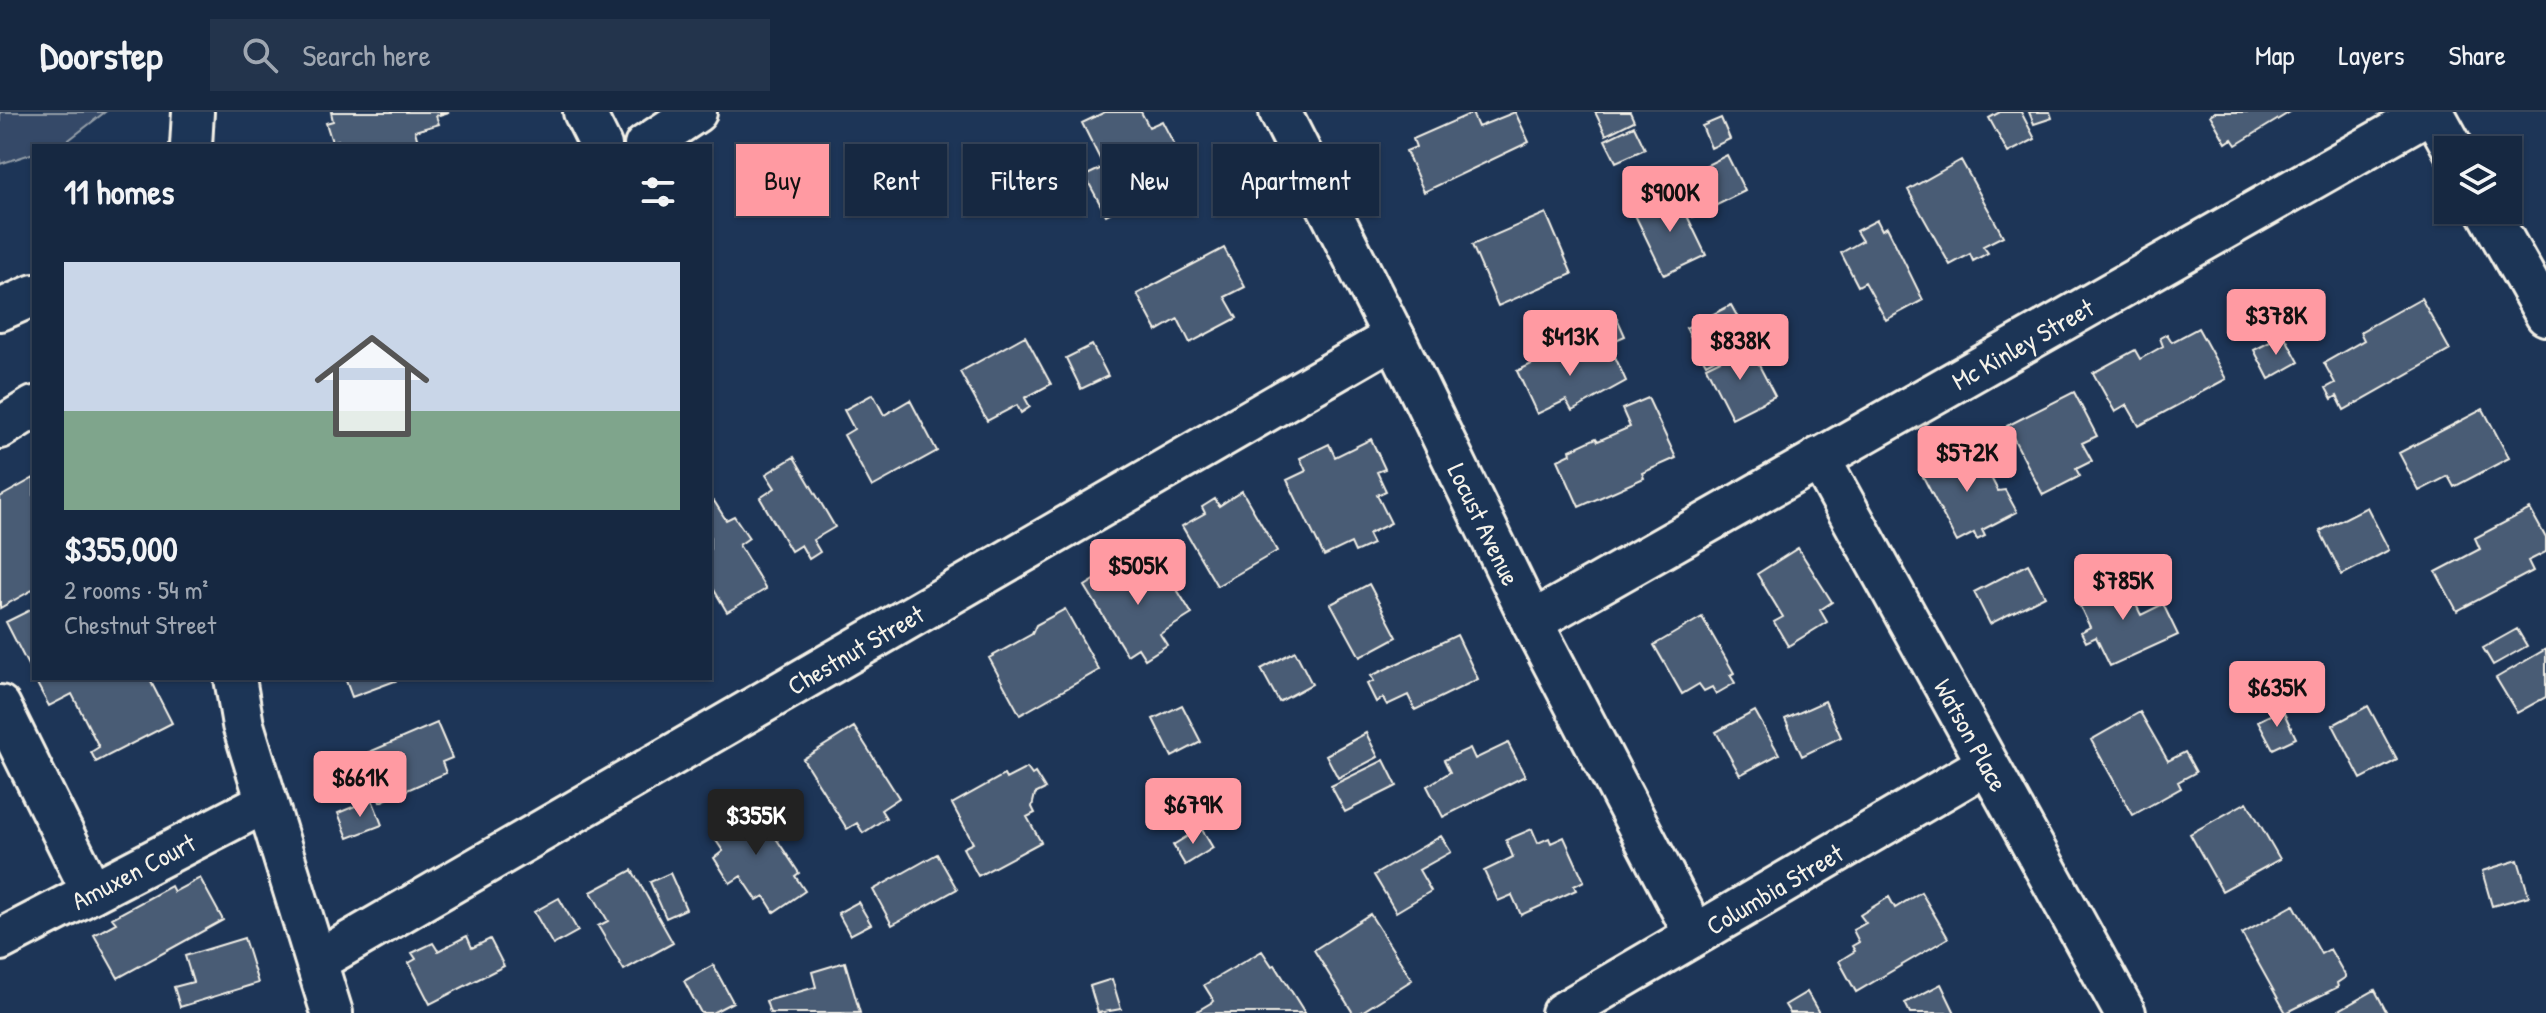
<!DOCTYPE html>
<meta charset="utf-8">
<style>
body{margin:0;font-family:"Patrick Hand",sans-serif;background:#23344c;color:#f1f3f6;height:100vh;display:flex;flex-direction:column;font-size:30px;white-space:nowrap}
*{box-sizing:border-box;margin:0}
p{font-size:26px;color:#9ea6b1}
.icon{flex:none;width:44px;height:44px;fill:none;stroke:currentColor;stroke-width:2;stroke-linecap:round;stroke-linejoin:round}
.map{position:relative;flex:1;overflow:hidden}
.side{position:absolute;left:32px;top:32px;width:680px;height:536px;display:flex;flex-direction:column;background:#162841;border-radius:0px;box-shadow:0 2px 6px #0004,0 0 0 2px #35445a}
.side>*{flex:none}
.guide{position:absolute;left:736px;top:32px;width:760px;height:72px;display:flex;gap:16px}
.fabs{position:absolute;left:2434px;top:24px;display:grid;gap:16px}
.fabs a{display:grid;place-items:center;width:88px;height:88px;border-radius:0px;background:#162841;box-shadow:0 2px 6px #0004,0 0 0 2px #35445a;font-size:40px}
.price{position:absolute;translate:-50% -68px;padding:0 18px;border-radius:8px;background:#ff9aa2;color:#111;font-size:26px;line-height:52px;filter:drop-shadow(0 2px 4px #0008)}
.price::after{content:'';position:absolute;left:50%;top:48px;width:24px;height:18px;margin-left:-12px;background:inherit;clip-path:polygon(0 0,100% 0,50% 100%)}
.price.active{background:#222;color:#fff}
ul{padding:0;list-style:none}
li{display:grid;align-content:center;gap:16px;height:424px;padding:0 32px}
li span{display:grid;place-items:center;height:248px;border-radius:0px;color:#555}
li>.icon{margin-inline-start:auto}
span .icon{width:144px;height:144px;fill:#fffc;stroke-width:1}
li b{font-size:34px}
h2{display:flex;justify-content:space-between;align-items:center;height:96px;padding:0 32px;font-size:34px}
.tag{padding:0 28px;border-radius:0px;background:#162841;box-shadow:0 2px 6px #0004,0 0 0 2px #35445a;font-size:28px;line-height:72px}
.tag.active{background:#ff9aa2;color:#111}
header{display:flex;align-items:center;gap:48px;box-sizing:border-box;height:112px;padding:0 40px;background:#162841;border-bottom:2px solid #35445a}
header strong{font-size:38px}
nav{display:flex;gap:44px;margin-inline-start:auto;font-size:28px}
.search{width:560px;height:72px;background:#23344c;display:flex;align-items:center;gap:20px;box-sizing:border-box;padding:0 28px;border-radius:0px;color:#9ea6b1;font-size:30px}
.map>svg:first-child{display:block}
.green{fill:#354a67;stroke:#949ea8;stroke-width:2}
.building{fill:#485b74;stroke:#f4f1e8;stroke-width:2}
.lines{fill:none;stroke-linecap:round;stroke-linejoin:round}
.minor-casing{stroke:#f4f1e8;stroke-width:46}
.minor{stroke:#1d3557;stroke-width:40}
.labels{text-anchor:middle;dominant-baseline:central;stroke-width:6;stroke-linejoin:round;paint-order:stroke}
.street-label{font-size:26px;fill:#f4f1e8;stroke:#1d3557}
</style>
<header>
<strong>Doorstep</strong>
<div class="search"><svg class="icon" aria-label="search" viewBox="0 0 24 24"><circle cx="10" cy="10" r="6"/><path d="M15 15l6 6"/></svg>Search here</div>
<nav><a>Map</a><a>Layers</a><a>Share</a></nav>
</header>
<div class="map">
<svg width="2546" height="901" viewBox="0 0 2546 901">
<rect width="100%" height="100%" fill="#1d3557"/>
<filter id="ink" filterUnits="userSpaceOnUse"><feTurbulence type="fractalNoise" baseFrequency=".0125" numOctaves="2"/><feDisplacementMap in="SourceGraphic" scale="16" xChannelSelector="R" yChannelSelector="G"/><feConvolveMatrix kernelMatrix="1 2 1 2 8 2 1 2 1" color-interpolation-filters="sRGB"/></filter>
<g filter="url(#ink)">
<!-- green -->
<path class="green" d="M0 0H105L66 30 34 34V41L0 52Z"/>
<!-- building -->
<path class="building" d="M331 0H449L436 4 439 12 415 19 418 30 405 34H340L338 28 332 30 326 11 333 9Z
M1105 0H1141L1149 15 1162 9 1189 61 1106 103 1085 64 1104 55 1082 11Z
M1515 0 1529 30 1424 80 1406 39 1416 35 1413 27 1472 1 1478 15Z
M1595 0H1630L1634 9 1606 23Z
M2000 0H2021L2035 27 2008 41 1989 6Z
M2029 0H2050L2052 6 2034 12Z
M2215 0H2290L2236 33 2232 27 2226 31 2210 3Z
M1721 6 1730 27 1711 36 1702 14Z
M1634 14 1645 37 1616 50 1605 28Z
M1727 43 1745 79 1693 105 1675 69Z
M1961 48 2003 124 1983 134 1988 141 1973 149 1970 142 1950 153 1908 78Z
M1676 81 1706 143 1664 163 1634 101Z
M1546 101 1572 162 1498 194 1472 133Z
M1877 108 1882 118 1887 115 1923 188 1886 208 1865 170 1858 174 1841 141 1862 129 1856 119Z
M1224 136 1245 175 1225 185 1237 206 1190 231 1178 207 1157 219 1137 182Z
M2421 186 2450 238 2344 298 2337 284 2332 287 2326 276 2335 271 2324 251 2364 228 2360 220Z
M1731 193 1750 228 1706 252 1686 216Z
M1616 204 1625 224 1602 234 1593 215Z
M2198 216 2226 267 2139 314 2127 293 2115 300 2093 261 2135 238 2140 247 2163 234 2160 226 2167 222 2172 230Z
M2284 223 2299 250 2269 267 2254 238Z
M1025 224 1051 272 1025 286 1030 295 1021 301 1017 293 987 309 960 260Z
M1577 230 1587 250 1612 238 1626 269 1572 299 1566 288 1537 302 1517 259Z
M1092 233 1108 264 1081 277 1066 246Z
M1749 234 1775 284 1732 306 1706 255Z
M2074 280 2097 324 2082 331 2092 349 2076 357 2080 364 2043 383 2007 314Z
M873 282 884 303 910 288 937 339 872 375 844 323 854 317 844 298Z
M1648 286 1676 346 1642 361 1644 366 1579 395 1558 348 1571 342 1570 338 1596 326 1598 329 1630 315 1622 297Z
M2483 297 2509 346 2454 375 2448 364 2419 379 2399 341Z
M1371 327 1385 357 1377 360 1386 379 1377 383 1391 411 1368 422 1373 432 1355 440 1351 431 1324 444 1287 368 1306 359 1300 346 1329 332 1335 345Z
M1973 331 1998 379 2005 378 2017 400 1982 418 1985 424 1977 428 1974 421 1957 430 1920 359Z
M794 345 835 415 813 428 820 440 809 447 801 433 791 439 760 386 775 376 766 362Z
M34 366V477L0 496V385Z
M1242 379 1277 439 1217 474 1182 414 1205 401 1202 395 1215 387 1219 394Z
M714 389 726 408 734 404 749 426 739 433 766 477 727 500 710 471V392Z
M2367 395 2389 438 2342 463 2320 419Z
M2530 397 2546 426V440L2528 449 2533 459 2457 499 2436 460 2480 437 2475 426Z
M1798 436 1832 490 1820 498 1827 510 1788 534 1774 510 1783 505 1757 462Z
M1130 446 1145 471 1165 458 1192 502 1160 522 1167 533 1145 547 1138 536 1127 543 1085 474Z
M2028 452 2045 484 1990 512 1974 480Z
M2122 464 2141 503 2163 492 2178 523 2110 554 2096 525 2086 530 2081 520 2090 515 2076 486Z
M1369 472 1397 525 1360 545 1331 492Z
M34 496V565L6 510Z
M1065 497 1099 558 1020 603 989 546 1032 522 1036 513Z
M1702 505 1734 561 1730 563 1735 571 1716 582 1712 575 1704 579 1699 572 1682 582 1654 533Z
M2517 517 2527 534 2493 553 2483 536Z
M1457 523 1478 567 1415 598 1408 583 1387 593 1383 586 1376 590 1367 572 1374 569 1371 564Z
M2546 537V585L2517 601 2496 566Z
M1295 539 1312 572 1279 590 1261 557Z
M34 566H149L172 611 96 650 91 640 99 635 72 582 49 594Z
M345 566H403L352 585Z
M1825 589 1841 625 1802 644 1785 607Z
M1182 593 1201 630 1172 645 1153 607Z
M2368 594 2397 648 2361 667 2333 613Z
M2282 597 2296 626 2273 637 2258 609Z
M1755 599 1779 642 1740 663 1716 620Z
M2140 600 2168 649 2185 640 2196 660 2178 670 2181 676 2133 703 2091 628Z
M437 611 452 646 442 650 446 661 380 690 360 644Z
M854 615 899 686 881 698 886 706 863 721 857 711 847 717 803 647Z
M1366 621 1378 645 1338 666 1326 643Z
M1508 631 1525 664 1443 705 1427 674 1450 660 1444 648 1470 636 1475 647Z
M1384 648 1397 674 1345 700 1331 674Z
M1027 656 1032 663 1035 661 1045 677 1035 682 1032 695 1035 701 1027 705 1041 730 978 764 963 736 973 731 952 692 1004 663 1006 667Z
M372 687 382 713 348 726 338 701Z
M752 690 799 761 795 764 805 779 774 800 764 784 757 788 741 764 730 771 714 746 723 739 709 718 715 714 712 708 725 700 729 705Z
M2247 690 2280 747 2222 779 2190 722Z
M1201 716 1213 736 1185 753 1173 733Z
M1532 717 1538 731 1549 726 1551 731 1564 725 1584 769 1574 774 1576 778 1521 803 1512 783 1498 789 1484 759 1513 745 1506 728Z
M1441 724 1451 740 1419 758 1431 779 1396 800 1374 763Z
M937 742 957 777 892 813 873 778Z
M2518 748 2529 784 2492 794 2482 759Z
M632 758 673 831 624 858 598 814 608 809 591 780Z
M670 761 686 797 666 806 650 770Z
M200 766 223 808 118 866 94 823 116 811 112 806 171 774 174 780Z
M1921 780 1948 826 1856 880 1839 849 1855 839 1852 834 1859 830 1853 818 1866 811 1860 803 1889 785 1895 796Z
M559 786 578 819 553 833 534 800Z
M858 790 871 812 850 823 838 801Z
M2294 793 2321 842 2330 837 2346 865 2337 871 2338 875 2286 901 2242 822Z
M1370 802 1412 868 1360 901H1353L1314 838Z
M467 824 472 836 490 827 504 854 430 892 409 851 416 847 412 841 433 831 438 839Z
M244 826 258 871 180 895 174 875 193 870 185 844Z
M1262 839 1272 854 1275 853 1305 901H1194L1214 889 1204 873Z
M845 850 860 901H770L766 889 816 875 812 860Z
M713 853 733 890 712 901H701L684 869Z
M1112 867 1121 897 1098 901 1090 874Z
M1941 872 1955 901H1910L1905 891Z
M2375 878 2387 901H2334Z
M1807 880 1819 901H1790L1785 893Z"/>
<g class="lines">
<defs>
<g id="minor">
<path d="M584 0 601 34"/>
<path id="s1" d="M1280 0 1394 225 1532 510 1694 821"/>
<path d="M2433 0 2454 38"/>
<path d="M191 34 193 0"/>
<path d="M645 34 696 0"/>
<path d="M2487 98 2546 203"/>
<path d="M0 198 34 183"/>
<path d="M0 316 34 295"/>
<path id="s2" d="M1819 346 2125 901"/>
<path id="s3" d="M1532 510 2430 0"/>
<path d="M235 566 243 613 332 901"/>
<path d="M0 594 92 780"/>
<path id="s4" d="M0 828 266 690"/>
<path id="s5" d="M317 849 1394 225"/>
<path id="s6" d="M1562 901 1987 652"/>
</g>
</defs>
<!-- minor casing -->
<use href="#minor" class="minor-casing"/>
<!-- minor -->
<use href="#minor" class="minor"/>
</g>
</g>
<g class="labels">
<!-- street labels -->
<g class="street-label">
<text stroke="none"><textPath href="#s3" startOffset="564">Mc Kinley Street</textPath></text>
<text stroke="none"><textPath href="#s1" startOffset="460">Locust Avenue</textPath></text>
<text stroke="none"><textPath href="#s5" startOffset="622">Chestnut Street</textPath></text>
<text stroke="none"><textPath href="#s2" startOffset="316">Watson Place</textPath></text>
<text stroke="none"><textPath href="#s4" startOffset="150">Amuxen Court</textPath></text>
<text stroke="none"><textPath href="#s6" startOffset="246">Columbia Street</textPath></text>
</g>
</g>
</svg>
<div class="fabs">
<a><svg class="icon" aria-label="layers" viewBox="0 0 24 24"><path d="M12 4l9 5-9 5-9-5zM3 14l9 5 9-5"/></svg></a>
</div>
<b class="price" style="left:1670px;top:122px">$900K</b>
<b class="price" style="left:2276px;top:245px">$378K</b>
<b class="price" style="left:1570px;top:266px">$413K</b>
<b class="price" style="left:1740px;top:270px">$838K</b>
<b class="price" style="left:1967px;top:382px">$572K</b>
<b class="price" style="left:1138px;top:495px">$505K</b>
<b class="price" style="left:2123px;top:510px">$785K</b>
<b class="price" style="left:2277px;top:617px">$635K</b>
<b class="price" style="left:360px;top:707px">$661K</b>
<b class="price" style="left:1193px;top:734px">$679K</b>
<b class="price active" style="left:756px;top:745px">$355K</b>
<div class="guide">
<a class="tag active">Buy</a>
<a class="tag">Rent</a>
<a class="tag">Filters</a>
<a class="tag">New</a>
<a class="tag">Apartment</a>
</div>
<section class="side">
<h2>11 homes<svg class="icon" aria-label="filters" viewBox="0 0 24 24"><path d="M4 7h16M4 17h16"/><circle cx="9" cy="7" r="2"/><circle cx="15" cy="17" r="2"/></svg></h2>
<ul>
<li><span style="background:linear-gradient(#c9d6e8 60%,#7fa58c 0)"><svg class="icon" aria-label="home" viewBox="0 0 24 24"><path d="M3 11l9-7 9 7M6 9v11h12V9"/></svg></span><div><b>$355,000</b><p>2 rooms · 54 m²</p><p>Chestnut Street</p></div></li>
</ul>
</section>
</div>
